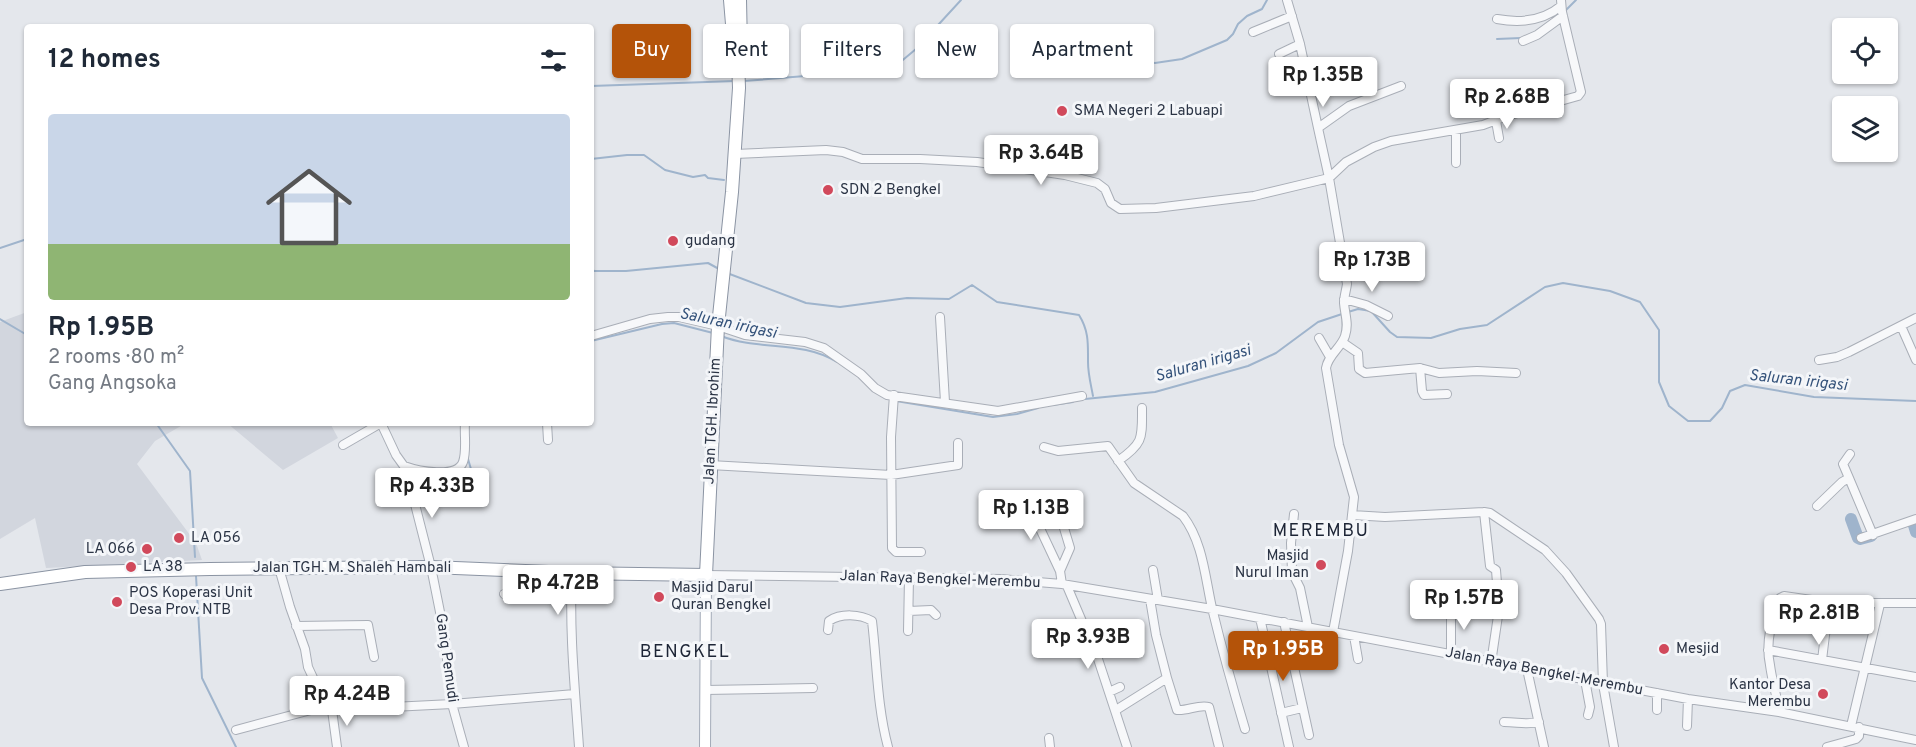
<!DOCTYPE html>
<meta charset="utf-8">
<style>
body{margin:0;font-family:Overpass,sans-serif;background:#f6f6f7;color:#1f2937;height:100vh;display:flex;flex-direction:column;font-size:22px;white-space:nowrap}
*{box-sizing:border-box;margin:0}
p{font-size:20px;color:#747a83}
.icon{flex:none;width:33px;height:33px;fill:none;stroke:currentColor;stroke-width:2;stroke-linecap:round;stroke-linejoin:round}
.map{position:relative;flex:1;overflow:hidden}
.panel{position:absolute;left:24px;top:24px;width:570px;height:402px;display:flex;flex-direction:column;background:#fff;border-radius:6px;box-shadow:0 2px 4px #0004}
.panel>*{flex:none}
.guide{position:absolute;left:612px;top:24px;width:570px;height:54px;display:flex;gap:12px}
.controls{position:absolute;left:1832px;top:18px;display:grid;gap:12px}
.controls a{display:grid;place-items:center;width:66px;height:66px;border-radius:6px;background:#fff;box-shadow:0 2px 4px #0004;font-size:30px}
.price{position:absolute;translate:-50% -51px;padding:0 14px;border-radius:6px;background:#fff;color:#222;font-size:20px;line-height:39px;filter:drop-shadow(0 2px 3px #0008)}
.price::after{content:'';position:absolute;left:50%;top:36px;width:18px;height:14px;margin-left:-9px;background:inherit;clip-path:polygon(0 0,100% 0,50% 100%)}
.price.current{background:#b45309;color:#fff}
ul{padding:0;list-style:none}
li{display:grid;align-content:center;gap:12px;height:318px;padding:0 24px}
li span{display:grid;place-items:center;height:186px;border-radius:6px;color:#555}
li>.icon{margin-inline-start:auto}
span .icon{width:108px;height:108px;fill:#fffc;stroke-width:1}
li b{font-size:26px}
h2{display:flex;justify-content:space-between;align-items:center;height:72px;padding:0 24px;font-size:26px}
.tag{padding:0 21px;border-radius:6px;background:#fff;box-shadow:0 2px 4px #0004;font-size:21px;line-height:54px}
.tag.current{background:#b45309;color:#fff}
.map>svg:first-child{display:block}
.built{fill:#d2d6de}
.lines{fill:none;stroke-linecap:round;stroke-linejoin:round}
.stream{stroke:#9fb4cc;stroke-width:2}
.river{stroke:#9fb4cc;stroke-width:12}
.minor-casing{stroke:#a9aeb7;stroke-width:10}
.major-casing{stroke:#a3abb8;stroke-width:12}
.highway-casing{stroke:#8b94a3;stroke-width:14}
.minor{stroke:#f7f8fa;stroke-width:8}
.major{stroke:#fff;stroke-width:10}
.highway{stroke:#fff;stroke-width:12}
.poi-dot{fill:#d1495b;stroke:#f4f6f9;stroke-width:2}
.labels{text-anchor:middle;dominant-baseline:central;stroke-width:6;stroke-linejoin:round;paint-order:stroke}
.poi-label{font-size:15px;fill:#2b3445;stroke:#f4f6f9;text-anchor:start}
.street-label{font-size:15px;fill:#2b3445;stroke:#f4f6f9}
.water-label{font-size:16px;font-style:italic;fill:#34527a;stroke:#f4f6f9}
.quarter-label{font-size:18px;letter-spacing:1.5px;fill:#1d2536;stroke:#f4f6f9}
</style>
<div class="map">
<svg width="1916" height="747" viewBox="0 0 1916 747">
<rect width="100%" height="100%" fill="#e4e7ec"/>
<!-- built -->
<path class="built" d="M27 312V423H186L155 441 137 464 196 543 202 560 46 568 35 518 0 539V322Z
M227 423H330L338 438 283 470Z"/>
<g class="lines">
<!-- stream -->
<path class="stream" d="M1566 10 1576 0
M1497 39 1521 38
M1093 56 1155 63 1182 59 1227 40 1233 34 1238 24 1247 16 1262 9 1267 0
M744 81 892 69 916 49 961 0
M591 86 736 81
M591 159 627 155H644L665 170 693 177 705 175 708 178 724 180
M0 248 27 239
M591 268 594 271H626L708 263 719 269
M727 273 806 303 840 307 907 298 949 299 972 285 997 302 1079 315C1089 331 1088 344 1088 362 1088 374 1091 385 1093 396
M1348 312 1358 309 1371 311 1390 332 1397 337 1431 338 1460 329 1487 325 1545 287 1563 283 1610 291 1640 302 1659 330V382L1669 406 1688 421H1710L1722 408 1730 391 1745 385 1814 397 1916 401
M0 319 27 335
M721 336C759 351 802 340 837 362
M591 341 662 324 674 323 713 333
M1085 399 1155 392 1248 366 1276 353 1318 322 1342 314
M896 401 993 417 1017 414 1038 408
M1052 405 1073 402
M156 423 190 471 195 557
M468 459 473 476
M196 576 202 678 236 747"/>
<!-- river -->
<path class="river" d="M1851 519 1858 538 1860 539 1871 536
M1913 522 1916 532"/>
<defs>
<path id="minor" d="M1287 0 1300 44 1318 128
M1497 19C1519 23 1543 21 1561 6
M1253 32 1292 16
M1523 41 1537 35 1563 16
M1279 54 1300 44
M1496 121 1499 138
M1456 131V163
M735 154 826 150 843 152 862 159H920L977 162 1065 175 1097 183 1105 189 1111 203 1120 209 1156 208 1254 196 1329 178 1346 162 1374 147 1391 141 1483 125 1507 116 1578 96 1581 92 1562 12 1561 0
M1344 299 1366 305 1388 316
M940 317 945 402
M1901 326 1916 360
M591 336 650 319 668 317H679L718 326 745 335 805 342 824 348 861 374 875 388 887 395 998 411 1082 396
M1319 338 1330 357
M1342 342 1358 353 1359 369 1365 373 1420 368 1439 373 1477 371 1516 373
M1819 360 1837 357 1849 352 1916 318
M1420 368 1422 391 1424 395 1447 394
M894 395 891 437 892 548 896 552H921
M547 423 548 440
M343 445 381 423 396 455 406 469 431 567 444 632 452 704 464 747
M1044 447 1058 451 1108 446 1134 483 1183 516C1203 542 1205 577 1212 608 1222 649 1233 689 1245 729
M1118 461C1144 443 1142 438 1142 408
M710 465 891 475 958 465V443
M404 466C418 471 457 479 463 462 467 451 464 435 465 423
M1849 478 1843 464 1850 454
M1024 506 1028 517 1036 520 1060 571
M1817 506 1842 482 1849 478 1873 535
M1484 512 1490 566 1496 570 1499 609 1491 663
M1294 514 1291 543 1292 572 1300 588 1308 627
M1352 515 1385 517 1484 512 1490 513 1545 550 1566 573 1599 619 1601 624 1603 684 1614 747
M1061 518 1070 548 1060 571 1062 584
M1861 538 1916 519
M279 568 290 607 305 649 308 667 326 706 332 710 452 704 575 694
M1153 570 1158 600
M572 573C569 631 575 689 579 747
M706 575 1001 579 1062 584 1212 609 1688 699 1779 712 1916 740
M1067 586 1098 659 1127 747
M504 594 511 591 512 570
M909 611 931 610 936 615
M1260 618 1289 747
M1284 622 1309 735
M296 626 368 625 374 657
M828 630 829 621C841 613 860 614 872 621 877 663 877 706 888 747
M908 631 909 578
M1333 632 1348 551 1354 497 1339 445 1326 368C1328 355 1341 348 1345 336 1349 324 1345 315 1344 303 1344 297 1346 291 1347 284L1329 178 1318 128 1349 106 1401 86
M1354 636 1358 659
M1768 650 1916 677
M1451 655V608
M1822 660 1825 635 1832 603
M1527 669 1544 747
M1167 678 1177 710C1188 711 1199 704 1209 707L1219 747
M1585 680 1590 707 1588 715
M705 690 813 688
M1109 692 1120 687
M332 710 337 747
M1116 710 1167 678 1156 635 1150 599
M1657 710V693
M1779 712C1777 696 1772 681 1770 665 1765 641 1772 620 1780 598L1784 596 1832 603H1916
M1281 713 1302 708
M1504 722C1518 722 1526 725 1539 722
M1687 726 1688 699
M1851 726 1880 604
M236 730 326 706
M1049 738 1050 747
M1827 747 1856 739 1859 736V727"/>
<path id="major" d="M705 747 706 575"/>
<path id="highway" d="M739 56 741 47 740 0
M0 584 85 572 210 569 431 567 572 573 706 575 718 326 732 192 739 88 738 59 734 48 730 0"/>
</defs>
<!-- minor casing -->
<use href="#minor" class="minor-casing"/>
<!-- major casing -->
<use href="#major" class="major-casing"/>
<!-- highway casing -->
<use href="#highway" class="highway-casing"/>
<!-- minor -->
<use href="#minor" class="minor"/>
<!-- major -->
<use href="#major" class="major"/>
<!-- highway -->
<use href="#highway" class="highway"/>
</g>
<!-- markers -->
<g class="poi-dot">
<circle cx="1062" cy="111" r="6"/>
<circle cx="828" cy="190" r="6"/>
<circle cx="673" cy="241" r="6"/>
<circle cx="179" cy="538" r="6"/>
<circle cx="147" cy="549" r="6"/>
<circle cx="1321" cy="565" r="6"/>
<circle cx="131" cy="567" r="6"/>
<circle cx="659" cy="597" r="6"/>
<circle cx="117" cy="602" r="6"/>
<circle cx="1664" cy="649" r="6"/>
<circle cx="1823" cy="694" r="6"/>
</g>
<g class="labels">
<!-- poi labels -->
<g class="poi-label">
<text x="1074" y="111">SMA Negeri 2 Labuapi</text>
<text x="840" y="190">SDN 2 Bengkel</text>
<text x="685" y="241">gudang</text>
<text x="191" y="538">LA 056</text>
<text x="135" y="549" text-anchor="end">LA 066</text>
<text x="1309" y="556" text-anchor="end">Masjid<tspan x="1309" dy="17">Nurul Iman</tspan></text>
<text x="143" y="567">LA 38</text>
<text x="671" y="588">Masjid Darul<tspan x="671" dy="17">Quran Bengkel</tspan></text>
<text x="129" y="593">POS Koperasi Unit<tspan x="129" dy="17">Desa Prov. NTB</tspan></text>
<text x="1676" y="649">Mesjid</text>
<text x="1811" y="685" text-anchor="end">Kantor Desa<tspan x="1811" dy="17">Merembu</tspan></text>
</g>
<!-- street labels -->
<g class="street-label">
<text transform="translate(713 421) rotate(-87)">Jalan TGH. Ibrohim</text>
<text x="352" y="568">Jalan TGH. M. Shaleh Hambali</text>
<text transform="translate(940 580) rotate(2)">Jalan Raya Bengkel-Merembu</text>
<text transform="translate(446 658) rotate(82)">Gang Pemudi</text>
<text transform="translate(1544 672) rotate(11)">Jalan Raya Bengkel-Merembu</text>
</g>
<!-- water labels -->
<g class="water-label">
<text transform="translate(728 324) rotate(12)">Saluran irigasi</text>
<text transform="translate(1203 364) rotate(-16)">Saluran irigasi</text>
<text transform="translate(1798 381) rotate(6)">Saluran irigasi</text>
</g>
<!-- quarter labels -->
<g class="quarter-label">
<text x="1321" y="531">MEREMBU</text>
<text x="685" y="652">BENGKEL</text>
</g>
</g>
</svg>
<div class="controls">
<a><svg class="icon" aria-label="locate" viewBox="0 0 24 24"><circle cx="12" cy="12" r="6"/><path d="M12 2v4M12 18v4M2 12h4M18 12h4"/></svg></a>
<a><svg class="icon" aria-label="layers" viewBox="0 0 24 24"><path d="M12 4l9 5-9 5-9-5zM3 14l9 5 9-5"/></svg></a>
</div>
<b class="price" style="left:1323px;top:108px">Rp 1.35B</b>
<b class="price" style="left:1507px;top:130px">Rp 2.68B</b>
<b class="price" style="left:1041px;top:186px">Rp 3.64B</b>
<b class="price" style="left:1372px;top:293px">Rp 1.73B</b>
<b class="price" style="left:432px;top:519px">Rp 4.33B</b>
<b class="price" style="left:1031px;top:541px">Rp 1.13B</b>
<b class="price" style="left:558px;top:616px">Rp 4.72B</b>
<b class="price" style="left:1464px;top:631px">Rp 1.57B</b>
<b class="price" style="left:1819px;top:646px">Rp 2.81B</b>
<b class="price" style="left:1088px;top:670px">Rp 3.93B</b>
<b class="price current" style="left:1283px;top:682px">Rp 1.95B</b>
<b class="price" style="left:347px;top:727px">Rp 4.24B</b>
<div class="guide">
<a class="tag current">Buy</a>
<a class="tag">Rent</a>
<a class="tag">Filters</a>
<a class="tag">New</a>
<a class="tag">Apartment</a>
</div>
<section class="panel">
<h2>12 homes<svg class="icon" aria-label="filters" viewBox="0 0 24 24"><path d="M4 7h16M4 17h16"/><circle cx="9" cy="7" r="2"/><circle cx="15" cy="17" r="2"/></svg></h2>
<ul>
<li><span style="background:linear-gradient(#c9d6e8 70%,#8fb573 0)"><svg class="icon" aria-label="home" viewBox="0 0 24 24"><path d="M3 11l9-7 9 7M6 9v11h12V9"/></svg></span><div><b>Rp 1.95B</b><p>2 rooms · 80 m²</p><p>Gang Angsoka</p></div></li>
</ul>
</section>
</div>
